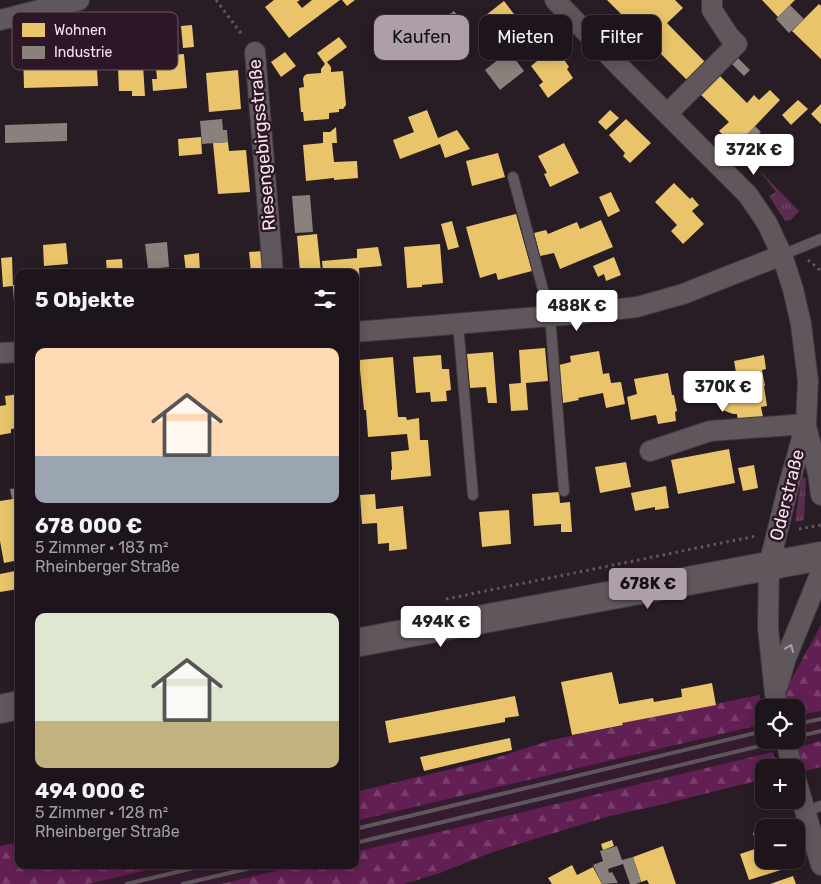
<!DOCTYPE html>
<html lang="de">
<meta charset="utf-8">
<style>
body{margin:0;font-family:Rubik,sans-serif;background:#2b2229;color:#f1f3f6;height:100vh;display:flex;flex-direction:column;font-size:19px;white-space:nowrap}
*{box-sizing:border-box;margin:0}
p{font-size:16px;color:#a19fa3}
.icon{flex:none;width:28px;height:28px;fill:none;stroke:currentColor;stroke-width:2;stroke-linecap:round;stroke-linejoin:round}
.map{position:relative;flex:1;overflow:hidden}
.sheet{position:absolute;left:15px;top:269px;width:344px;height:600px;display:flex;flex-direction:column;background:#1e151c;border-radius:10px;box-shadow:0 2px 12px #0003,0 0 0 1px #3c343b}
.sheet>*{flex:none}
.hud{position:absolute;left:374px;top:15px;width:371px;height:45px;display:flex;gap:10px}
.controls{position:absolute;left:755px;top:699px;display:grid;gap:10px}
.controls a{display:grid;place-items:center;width:50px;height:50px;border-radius:10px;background:#1e151c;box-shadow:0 2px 12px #0003,0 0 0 1px #3c343b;font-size:25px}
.price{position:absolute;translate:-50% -42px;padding:0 11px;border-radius:5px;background:#fff;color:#222;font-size:16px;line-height:32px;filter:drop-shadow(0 1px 2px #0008)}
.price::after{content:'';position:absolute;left:50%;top:30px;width:15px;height:11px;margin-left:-8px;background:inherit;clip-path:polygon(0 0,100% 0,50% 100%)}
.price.current{background:#ad9ea8;color:#111}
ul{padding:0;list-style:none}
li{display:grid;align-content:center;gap:10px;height:265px;padding:0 20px}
li span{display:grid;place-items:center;height:155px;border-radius:10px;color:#555}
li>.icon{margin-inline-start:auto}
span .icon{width:90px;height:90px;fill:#fffc;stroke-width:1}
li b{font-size:21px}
h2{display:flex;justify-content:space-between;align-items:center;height:60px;padding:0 20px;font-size:21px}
.tag{padding:0 18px;border-radius:10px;background:#1e151c;box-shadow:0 2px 12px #0003,0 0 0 1px #3c343b;font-size:18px;line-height:45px}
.tag.current{background:#ad9ea8;color:#111}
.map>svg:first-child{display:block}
.built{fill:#351b2f}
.grass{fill:url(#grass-tufts)}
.forest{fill:url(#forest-firs)}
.homes{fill:#e9c46a}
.industry{fill:#8a817c}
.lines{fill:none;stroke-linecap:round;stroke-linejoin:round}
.lane-casing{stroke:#41383f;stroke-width:12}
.street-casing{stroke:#41383f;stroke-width:22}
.secondary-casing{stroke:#41383f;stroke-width:30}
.path{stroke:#61585e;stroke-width:3;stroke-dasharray:2.5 4;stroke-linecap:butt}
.lane{stroke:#60575d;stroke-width:10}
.street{stroke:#60575d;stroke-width:20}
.secondary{stroke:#60575d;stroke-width:28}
.rail{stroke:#5f555c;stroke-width:4}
.oneway{stroke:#aa9ea6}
.labels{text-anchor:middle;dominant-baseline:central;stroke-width:5;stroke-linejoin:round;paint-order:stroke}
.street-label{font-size:18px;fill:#f4e4ee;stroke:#2d1727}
.key{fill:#2d1727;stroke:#695463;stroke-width:1}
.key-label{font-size:14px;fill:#f4e4ee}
</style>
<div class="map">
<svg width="821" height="884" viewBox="0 0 821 884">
<defs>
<pattern id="grass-tufts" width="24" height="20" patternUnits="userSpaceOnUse" patternTransform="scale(1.25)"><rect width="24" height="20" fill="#5a2c4e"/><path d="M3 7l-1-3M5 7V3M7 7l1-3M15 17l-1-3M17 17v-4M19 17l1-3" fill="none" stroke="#724a68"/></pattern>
<pattern id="forest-firs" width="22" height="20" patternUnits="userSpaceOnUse" patternTransform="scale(1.25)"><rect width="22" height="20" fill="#621f53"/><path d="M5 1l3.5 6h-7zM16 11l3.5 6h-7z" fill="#793f6c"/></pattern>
</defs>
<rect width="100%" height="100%" fill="#281c25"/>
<!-- built -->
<path class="built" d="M821 711V741L355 852V821L764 724V740H796V716Z
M169 865H300L221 884H88Z"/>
<!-- grass -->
<path class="grass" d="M758 169 799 211 791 220 785 221 769 196 776 192Z
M803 477 806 479 804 520 795 522 801 479Z"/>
<!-- forest -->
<path class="forest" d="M821 625V711L796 716V708H785L786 689Z
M759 695 764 713V724L355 821V792L489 760 551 740 623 725 622 723Z
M821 741V767L804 771 795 748Z
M773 752 777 767 764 768V778L760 780 660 805 606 817 493 852 440 873 404 884H221L300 865H355V852Z
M19 842V865H169L88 884H0V846Z"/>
<!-- homes -->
<path class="homes" d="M274 0H300L297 2 302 8 312 0H340L289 38 265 7Z
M342 0H355L347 6Z
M607 0H675L683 8 667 23 705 62 687 80Z
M762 0H795L778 17Z
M504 1 527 31 498 53 490 42 495 38 481 19Z
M819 4 821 6V59L792 31Z
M192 25 194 47 183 48 181 26Z
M435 27 442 36 436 40 429 31Z
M141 34 145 96H132V91H119L118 68 97 69 98 86 24 88 23 48 97 46 96 36Z
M339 37 347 47 327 62 331 67V72L343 71 346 105 343 109H339V112L329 113V119L304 121 303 112H301L299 88 304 87 303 79 304 76 307 74 321 73V69L325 64 317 53Z
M552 49 558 57 561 55 569 67 567 69 573 78 548 98 539 85 543 82 531 66Z
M285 52 296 66 281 77 271 62Z
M184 54 187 88 153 91 152 79H157L155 56Z
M238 70 241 109 209 112 206 73Z
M717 73 747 103 754 95 759 100 770 90 780 100 735 147 719 131 729 122 698 92Z
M798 100 808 109 791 125 782 115Z
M821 104V124L811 114Z
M427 110 438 138 457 130 470 149 445 158 440 144 400 159 393 140 414 132 408 117Z
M610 110 619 118 606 130 598 122Z
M626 119 651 143 630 163 623 156 625 153 609 135Z
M336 127 337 143H332L334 162 357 161 358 178 334 180V178L306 181 303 145 323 143V132H330Z
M201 137 202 154 179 156 178 139Z
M228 142 229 151 246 150 250 192 218 194 213 143Z
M564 143 579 173 550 187 544 174 547 173 538 156Z
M498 153 505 177 472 186 466 161Z
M674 183 690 199 692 197 699 205 692 211 704 224 683 244 671 231 677 225 655 202Z
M611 192 620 211 608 217 599 197Z
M516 214 532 271 498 280 496 273 480 278 466 227Z
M601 220 613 247 560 269 554 253 540 256 534 233 546 230 548 234 577 222 580 229Z
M452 221 459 247 448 250 441 224Z
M317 234 321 272H300L297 236Z
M66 243 68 264 44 266 43 245Z
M440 244 443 283 422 285V287L407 288 404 247Z
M378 247 382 266 359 268 360 286H355V272H323L322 261 357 258V249Z
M263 251 264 272H251L249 252Z
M199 253 200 272H186L184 255Z
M12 257 13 286 3 287 1 258Z
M614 257 621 275 606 281 604 274 598 277 593 266Z
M122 259 123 272H107L106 260Z
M13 285H19V316L15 317Z
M545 348 548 381 526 383 528 410 511 411 509 384 521 383 519 350Z
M599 351 603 374 609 373 611 383 621 382 625 404 606 408 603 393 578 398 579 400 563 403 559 365 571 362 570 356Z
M493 352 497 403H488L486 387 470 388 467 354Z
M441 355 442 369H449L451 390 446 391 447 401 431 402 430 392 416 393 413 357Z
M764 355 766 369 762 370 765 386H764L767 406 761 407 763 417 738 422 737 414H733L720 409 718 398 734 395 733 392 739 390 734 361Z
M393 357 398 417H406L407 420 419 418 420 440H428L431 476 391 480V470H392L391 452 409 450 407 434 368 437 366 410H364L359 360Z
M668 373 672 395H674L677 411 675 412 676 421 658 424 656 415 631 420 627 397 637 394 634 379Z
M19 394V428L11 429V433L0 435V406L6 405 5 396Z
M729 449 735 483 678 494 671 460Z
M626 462 631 487 600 493 595 467Z
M754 465 758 488 743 491 738 468Z
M666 486 669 508 655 510V507L635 511 631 493Z
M559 492 560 503 570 502 572 532H561V524L534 526 532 494Z
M375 494 376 509 403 506 407 549 389 551V543L378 544 377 523 362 524 360 495Z
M19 498V560L4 563 0 541V501Z
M509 510 511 544 482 547 479 512Z
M15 571 18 589 0 592V574Z
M612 672 619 704 653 698 654 702 682 697 681 689 712 683 716 705 622 723 623 725 572 735 561 682Z
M515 696 519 716 505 718V722L389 743 385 721Z
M510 738 512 750 424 771 420 757Z
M764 829V860H787L790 867 749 880 740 854 758 848 753 833Z
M612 840 614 846 603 850 601 844Z
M663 846 676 884H649L647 880 641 882 633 857Z
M572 865 577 875 593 867 602 884H552L548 878Z
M793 876 796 884H770Z"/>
<!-- industry -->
<path class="industry" d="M790 5 804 19 789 33 776 19Z
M454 11 461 20 442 36 434 26Z
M509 51 524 71 500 90 485 70Z
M736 56 750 70 744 76 730 62Z
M222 119 223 130H227L228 142 202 144 200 121Z
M67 123V141L5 143V125Z
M755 126 761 132 741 153 735 147Z
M310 195 313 232 295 233 292 196Z
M167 242 169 267 148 269 145 244Z
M19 488V498L12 499 10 489Z
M617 846 622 860 633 857 641 882 636 884H630L623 864 608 869 609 873 612 872 618 883 602 884 593 865 603 861 600 851Z"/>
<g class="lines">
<defs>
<path id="lane" d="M513 177 550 316 564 491
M782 255 821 239
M458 324 473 495
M805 811 821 806"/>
<path id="street" d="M555 0 621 68 748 195 767 223 782 255 793 289 801 324 808 381 806 424 788 488 769 565 768 628 775 694 778 708
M0 20 79 0
M255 52 273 272
M667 114 737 44 729 36 712 10V0
M355 332 576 314 637 307 683 294 782 255
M0 353 19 352
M806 426 818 473 821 495
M650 451 710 431 806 424
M778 685 786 658 821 572
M786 740 792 768
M796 780 821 865"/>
<path id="secondary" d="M355 643 821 556
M0 709 19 705"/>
</defs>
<!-- lane casing -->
<use href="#lane" class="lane-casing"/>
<!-- street casing -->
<use href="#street" class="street-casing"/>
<!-- secondary casing -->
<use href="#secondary" class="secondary-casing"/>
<!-- path -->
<path class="path" d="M216 0 243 36
M808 260 821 271
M799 529 821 525
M446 599 756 536"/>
<!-- lane -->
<use href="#lane" class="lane"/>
<!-- street -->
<use href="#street" class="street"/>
<!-- secondary -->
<use href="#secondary" class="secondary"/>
<!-- rail -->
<path class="rail" d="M796 724 821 719
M796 737 821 731
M355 829 764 731
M355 843 785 740
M127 884 206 865
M183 884 263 865"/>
</g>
<!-- one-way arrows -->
<defs><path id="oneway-chevron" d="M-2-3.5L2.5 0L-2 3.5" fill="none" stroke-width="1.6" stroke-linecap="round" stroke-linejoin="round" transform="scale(1.25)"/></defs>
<use class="oneway" href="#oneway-chevron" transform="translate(790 648) rotate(-68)"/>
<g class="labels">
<!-- street labels -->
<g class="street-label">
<text transform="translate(262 145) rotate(-95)">Riesengebirgsstraße</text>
<text transform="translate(787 495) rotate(-76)">Oderstraße</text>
</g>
</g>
<!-- legend -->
<rect x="12" y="12" width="166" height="58" rx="8" class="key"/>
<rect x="22" y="23" width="23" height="14" fill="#e9c46a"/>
<rect x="22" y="46" width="23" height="13" fill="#8a817c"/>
<g class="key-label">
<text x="54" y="35">Wohnen</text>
<text x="54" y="57">Industrie</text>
</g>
</svg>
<div class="controls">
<a><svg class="icon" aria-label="locate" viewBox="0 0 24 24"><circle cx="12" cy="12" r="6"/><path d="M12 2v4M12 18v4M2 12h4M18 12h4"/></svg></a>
<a>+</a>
<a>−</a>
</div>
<b class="price" style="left:754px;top:176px">372K €</b>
<b class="price" style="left:577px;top:332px">488K €</b>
<b class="price" style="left:723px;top:413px">370K €</b>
<b class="price current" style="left:648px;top:610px">678K €</b>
<b class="price" style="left:441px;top:648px">494K €</b>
<div class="hud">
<a class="tag current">Kaufen</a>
<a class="tag">Mieten</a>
<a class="tag">Filter</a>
</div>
<section class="sheet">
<h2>5 Objekte<svg class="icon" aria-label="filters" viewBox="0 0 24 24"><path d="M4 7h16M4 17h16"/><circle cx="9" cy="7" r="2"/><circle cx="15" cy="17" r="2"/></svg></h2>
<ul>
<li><span style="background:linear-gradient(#ffd9b3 70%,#9aa5b1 0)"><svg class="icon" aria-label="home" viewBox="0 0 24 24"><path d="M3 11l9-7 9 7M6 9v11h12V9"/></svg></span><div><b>678 000 €</b><p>5 Zimmer · 183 m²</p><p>Rheinberger Straße</p></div></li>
<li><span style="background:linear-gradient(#dfe7d0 70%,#c2b280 0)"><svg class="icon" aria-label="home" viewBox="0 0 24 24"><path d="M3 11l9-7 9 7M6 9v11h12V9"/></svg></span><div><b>494 000 €</b><p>5 Zimmer · 128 m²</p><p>Rheinberger Straße</p></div></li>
</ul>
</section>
</div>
